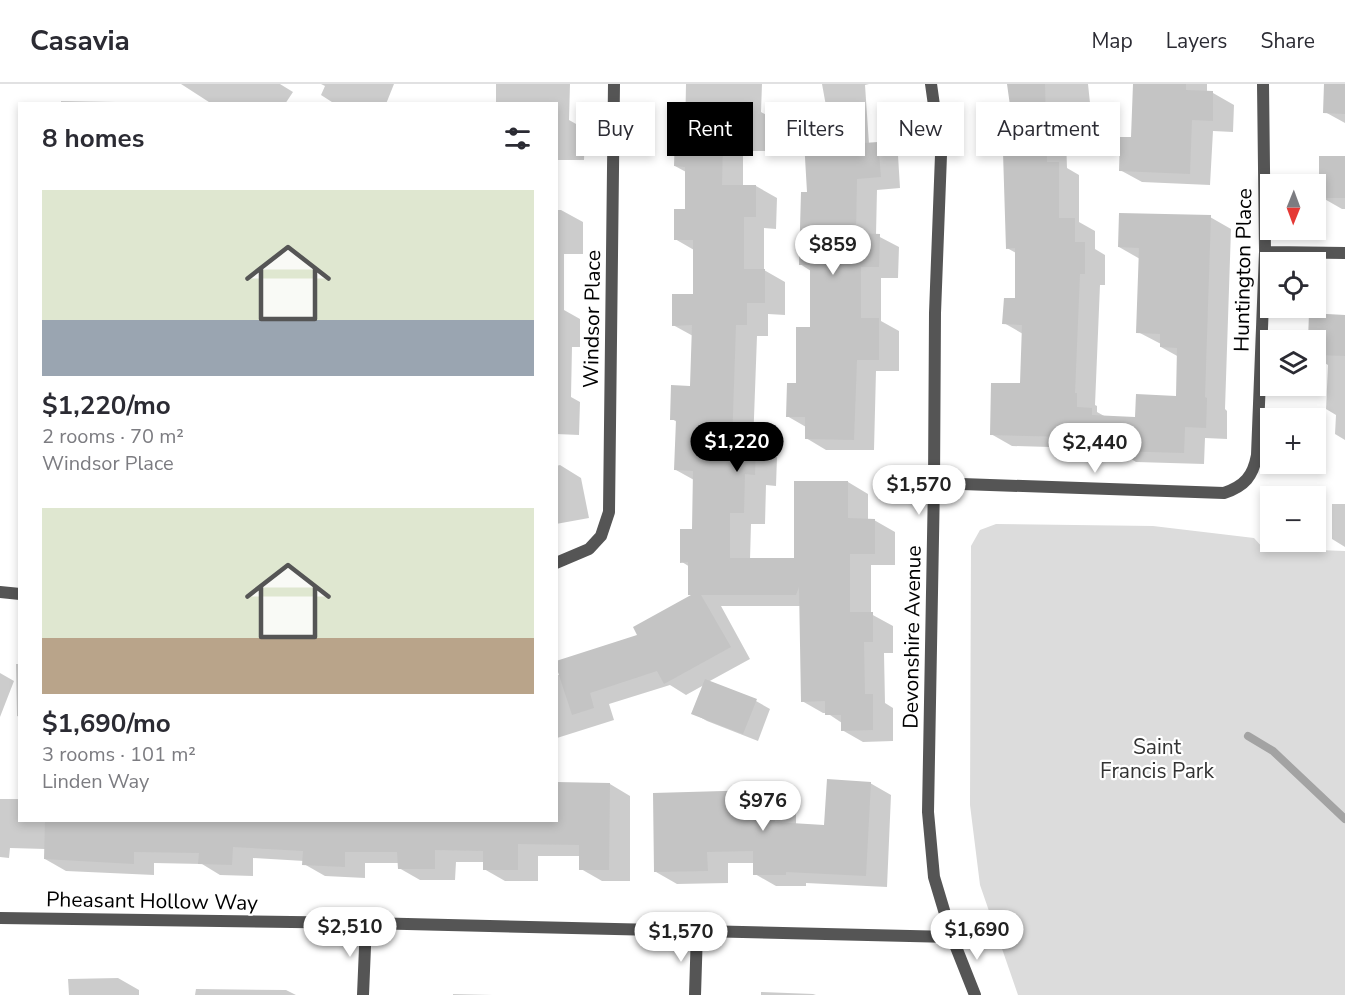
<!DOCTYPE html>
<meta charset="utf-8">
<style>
body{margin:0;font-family:"Nunito Sans",sans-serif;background:#f2f2f3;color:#2b2b33;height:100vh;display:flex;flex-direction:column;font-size:22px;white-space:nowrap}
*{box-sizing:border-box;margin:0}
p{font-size:20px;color:#7c7c81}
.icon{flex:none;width:33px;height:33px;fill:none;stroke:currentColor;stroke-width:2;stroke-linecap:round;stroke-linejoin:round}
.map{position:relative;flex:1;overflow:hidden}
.drawer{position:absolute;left:18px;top:18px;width:540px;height:720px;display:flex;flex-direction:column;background:#fff;border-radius:0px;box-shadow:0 3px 9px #0003}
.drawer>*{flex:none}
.hud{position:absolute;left:576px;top:18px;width:570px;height:54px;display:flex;gap:12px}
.needle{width:39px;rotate:181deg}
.tools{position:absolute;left:1260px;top:90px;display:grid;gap:12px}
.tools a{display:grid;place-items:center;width:66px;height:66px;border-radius:0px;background:#fff;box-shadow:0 3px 9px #0003;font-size:30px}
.price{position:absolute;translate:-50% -51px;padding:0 14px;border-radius:21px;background:#fff;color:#222;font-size:20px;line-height:39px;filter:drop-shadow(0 2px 3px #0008)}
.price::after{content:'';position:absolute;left:50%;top:36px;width:18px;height:14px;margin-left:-9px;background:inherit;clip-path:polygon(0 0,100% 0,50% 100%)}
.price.active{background:#000;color:#fff}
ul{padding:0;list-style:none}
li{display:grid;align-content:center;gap:12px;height:318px;padding:0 24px}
li span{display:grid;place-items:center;height:186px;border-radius:0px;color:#555}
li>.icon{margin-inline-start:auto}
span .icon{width:108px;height:108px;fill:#fffc;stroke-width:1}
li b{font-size:26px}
h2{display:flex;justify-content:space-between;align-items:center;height:72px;padding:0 24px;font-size:26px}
.pill{padding:0 21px;border-radius:0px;background:#fff;box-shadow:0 3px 9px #0003;font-size:21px;line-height:54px}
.pill.active{background:#000;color:#fff}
header{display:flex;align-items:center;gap:36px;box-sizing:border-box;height:84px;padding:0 30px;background:#fff;border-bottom:2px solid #e1e1e2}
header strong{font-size:28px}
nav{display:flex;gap:33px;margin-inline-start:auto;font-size:21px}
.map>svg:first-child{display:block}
.green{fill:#dcdcdc}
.shadow{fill:#0003}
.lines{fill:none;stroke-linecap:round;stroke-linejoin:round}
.stream{stroke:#a3a3a3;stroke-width:8}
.building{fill:#c4c4c4}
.minor{stroke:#555;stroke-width:12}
.labels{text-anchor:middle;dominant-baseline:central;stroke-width:4.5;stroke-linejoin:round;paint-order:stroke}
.street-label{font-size:21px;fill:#000;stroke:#fff}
.park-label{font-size:21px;fill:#333;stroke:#fff}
</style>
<header>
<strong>Casavia</strong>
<nav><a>Map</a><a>Layers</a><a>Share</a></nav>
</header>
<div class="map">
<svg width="1345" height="911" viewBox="0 0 1345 911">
<rect width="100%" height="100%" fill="#fff"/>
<!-- green -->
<path class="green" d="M996 440 1153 442 1254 454 1263 464 1345 467V911H1018L980 801 970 721 971 462 980 446Z"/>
<!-- shadow -->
<path class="shadow" d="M181 0H280L293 8 285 20H212Z
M321 0H394L386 20H335L321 11 325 2Z
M496 0H570L569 36 585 45 584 76H556V20H496Z
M686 0H762L761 28 770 33 769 67H743V102H756L777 114 776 145 764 144V186L785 198V231L768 230V252H757L753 361 777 373 776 402 766 401 765 440H751L750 476 795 475 848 398 868 410V436H874L895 448V481H871V530L893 542V569H884L885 619 893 624V657L863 658 842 646V639L827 629H823L802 617 801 522H721L750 575 708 598 756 617 770 625 758 657 707 637 693 629 704 601 686 611 670 601 609 620 614 636 557 654 556 591H561L639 552 693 512 690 483 682 478 693 447 694 396 676 386 677 338 672 335 691 304 693 252 673 241 695 211 694 166 675 155 686 127V88L675 82 685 52Z
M822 0H869L865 1 869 60 877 59 898 71 900 104 877 106 876 151 899 163 898 194H881V237L899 247V287H876L874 366H826L806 354V343L787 332 798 301 811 244V187L800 180 808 110 826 22Z
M1008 0H1088L1090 19 1065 23 1067 84 1079 91V138L1095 147V165L1105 171V201H1100L1095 321 1097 322V328L1106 333 1137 335 1178 314 1179 273 1161 263V260L1138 248 1140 175 1119 163 1210 133 1231 145 1225 325 1227 327V355L1205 354 1204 380 1136 378 1116 365 1012 362 991 350 1021 301 1023 250 1004 239 1017 216 1016 169 1007 164 1014 37Z
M1134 0H1207V9H1213L1234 21 1233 48 1213 47 1210 101 1142 98 1120 86 1133 55Z
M1326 0H1345V39L1325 28Z
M61 17 116 18 118 20H61Z
M1345 73V125H1342L1321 113Z
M556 126H561L583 138V170H564V226L580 235V263H572L571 313 580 318 579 351 556 350Z
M1311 231 1345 232V356L1335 350 1336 331 1326 325 1328 281 1316 274V256H1310Z
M560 381 581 394 589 434 556 440V382Z
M1332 420H1345V463L1332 455Z
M16 580H20V633L17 632Z
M0 589 14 597 0 633Z
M870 699 891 711 887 803 806 799V802H776L755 790V779H728V799L677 800 656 788 758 708 796 728V741L825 743Z
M610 700 630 712V797H602L581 785V772H538V797H505L484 785V778H456L455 796H420L399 784V779H365V794L325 792 304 780V777L253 774V792L220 791 202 780 154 779V791L66 787 45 775V765L10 764 9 774 0 773V715H20V736H556Z
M118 894 139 906V911H69L68 895Z
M196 905 286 906 296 911H195Z
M761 908 813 910 816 911H761Z
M453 910 493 911H453Z"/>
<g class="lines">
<!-- stream -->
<path class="stream" d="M1248 652 1273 667 1345 735"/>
</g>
<!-- building -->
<path class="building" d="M1007 0H1045L1047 78H1059V134H1075V158H1085V190H1080L1075 309H1077V323L1092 324V331L1135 333 1136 310 1176 312 1177 264 1160 263V250L1136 249 1139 164 1118 163 1119 129 1211 131 1205 313 1207 314 1206 344 1185 343 1184 369 1114 367V354L990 351 991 299H1020L1022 241 1002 240 1004 214H1015V164L1006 165 1002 36H1012Z
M1133 0H1186V6L1213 7V37L1192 36 1190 90 1119 87 1120 53H1131Z
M1324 0H1345V30L1323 29Z
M684 18 749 19 748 56H723L722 101H756V133H744V185H765V219H747V241H736L732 359H756L755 391 745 390 744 429H730V474H794V397H848V434L875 435V470H850V528H873V558H864L865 610H873V646L841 647V631H825V617L801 618 799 503 796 511H701L731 563 664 600 657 587 590 609 594 624 572 631 556 582V577L637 551 633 543 691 511H688V478L680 479V445H692L693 387 674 386 676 336H670L671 301 690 302 692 241 672 242V210H693V156H674V125H685V83L674 82 675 50H683Z
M847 19 850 60 878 58 881 93 857 95 856 149 880 150 879 183H861V234H879V276H857L854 356 805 355V333H786L787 299H796V243H810V181H799L801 108H807L802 22Z
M1319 72H1345V114H1319Z
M1309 229 1345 231V272L1316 271V256H1308Z
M705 595 757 615 743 650 691 630Z
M827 695 871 698 866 792 786 788V791H753V767L707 768 708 787 654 788 653 709 759 706 758 715 775 714V738L824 741Z
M556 698 610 699 609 786H579V761L518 760V786H483V767L435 766V785H398L397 768H345V783L302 781 303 767 233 763 232 781 198 780 199 769 134 768V780L44 775 45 736H556Z"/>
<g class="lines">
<!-- minor -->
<path class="minor" d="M931 0 941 71 935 229 934 399 928 728 934 793 952 853 975 911
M1265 168 1345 169
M934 399 1224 409C1245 402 1253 392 1257 371L1265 168 1263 0
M556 479 589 465 601 452 609 428 614 0
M0 508 20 510
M0 834 366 839 952 853
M363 911 366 839
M695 911 697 847"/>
</g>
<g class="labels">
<!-- street labels -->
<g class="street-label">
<text transform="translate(1243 186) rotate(-89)">Huntington Place</text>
<text transform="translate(592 235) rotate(-89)">Windsor Place</text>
<text transform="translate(912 553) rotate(-89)">Devonshire Avenue</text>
<text transform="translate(152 817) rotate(1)">Pheasant Hollow Way</text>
</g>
<!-- park labels -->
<g class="park-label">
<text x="1157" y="663">Saint<tspan x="1157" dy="24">Francis Park</tspan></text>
</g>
</g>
</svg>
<div class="tools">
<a><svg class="needle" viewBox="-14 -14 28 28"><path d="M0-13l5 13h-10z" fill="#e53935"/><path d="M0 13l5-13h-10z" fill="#7c7c81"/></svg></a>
<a><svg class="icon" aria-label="locate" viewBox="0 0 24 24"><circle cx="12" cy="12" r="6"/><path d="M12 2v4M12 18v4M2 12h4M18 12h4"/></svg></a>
<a><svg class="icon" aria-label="layers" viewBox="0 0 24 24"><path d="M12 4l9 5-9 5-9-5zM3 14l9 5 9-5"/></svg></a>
<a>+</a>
<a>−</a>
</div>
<b class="price" style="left:833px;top:192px">$859</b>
<b class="price active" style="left:737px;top:389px">$1,220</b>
<b class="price" style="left:1095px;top:390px">$2,440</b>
<b class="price" style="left:919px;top:432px">$1,570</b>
<b class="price" style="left:763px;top:748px">$976</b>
<b class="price" style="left:350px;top:874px">$2,510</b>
<b class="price" style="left:977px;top:877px">$1,690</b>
<b class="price" style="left:681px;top:879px">$1,570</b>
<div class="hud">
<a class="pill">Buy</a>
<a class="pill active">Rent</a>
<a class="pill">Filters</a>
<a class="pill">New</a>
<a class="pill">Apartment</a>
</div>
<section class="drawer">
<h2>8 homes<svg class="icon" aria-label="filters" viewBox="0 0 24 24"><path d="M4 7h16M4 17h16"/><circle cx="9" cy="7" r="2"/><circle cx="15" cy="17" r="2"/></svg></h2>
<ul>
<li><span style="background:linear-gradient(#dfe7d0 70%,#9aa5b1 0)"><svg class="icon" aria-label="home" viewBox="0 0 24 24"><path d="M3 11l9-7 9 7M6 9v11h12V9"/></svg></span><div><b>$1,220/mo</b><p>2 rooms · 70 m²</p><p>Windsor Place</p></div></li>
<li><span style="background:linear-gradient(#dfe7d0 70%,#b9a48a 0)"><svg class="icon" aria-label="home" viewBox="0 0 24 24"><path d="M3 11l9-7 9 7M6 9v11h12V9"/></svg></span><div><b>$1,690/mo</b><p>3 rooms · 101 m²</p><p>Linden Way</p></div></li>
</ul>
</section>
</div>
